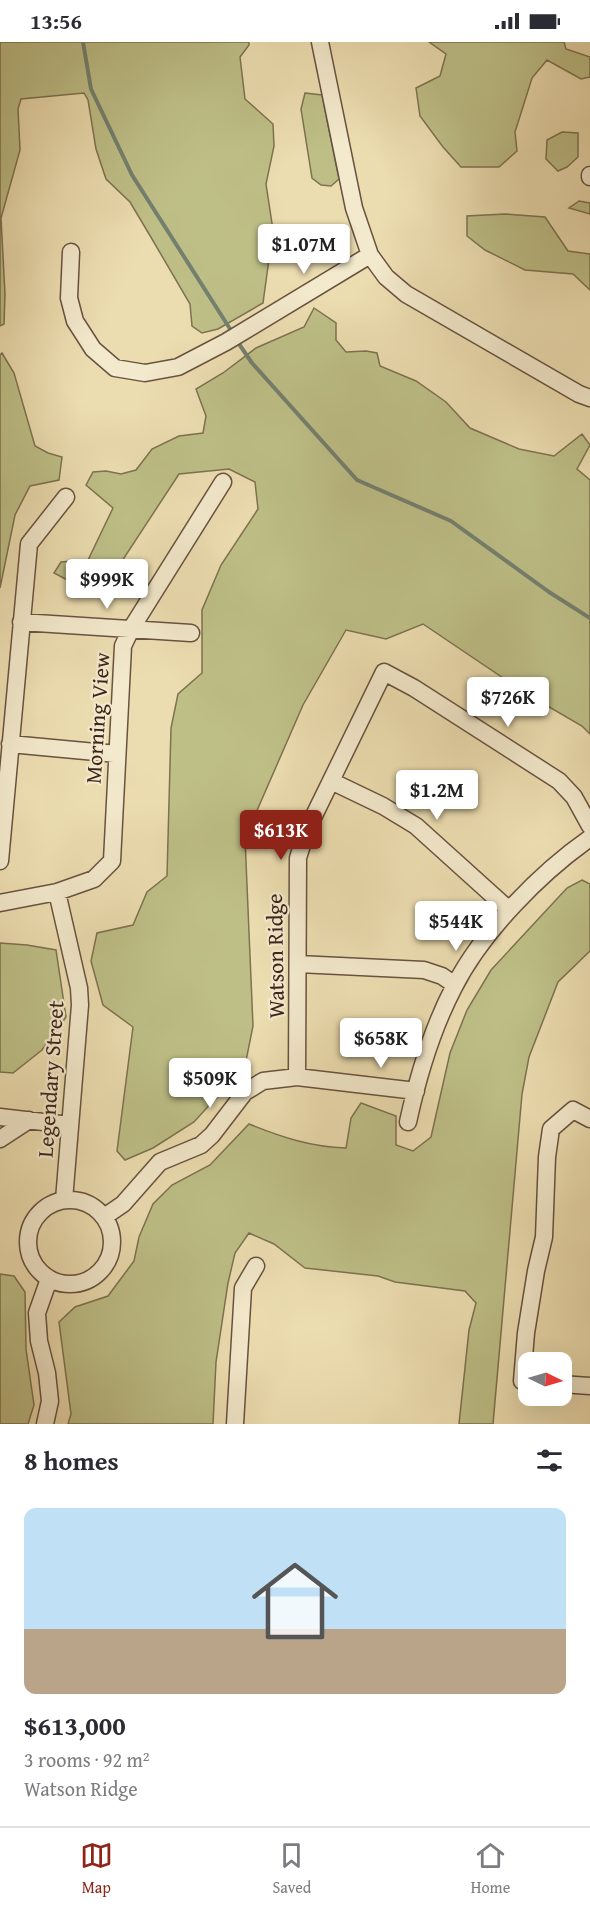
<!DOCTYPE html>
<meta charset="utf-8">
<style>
body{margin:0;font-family:"Gentium Book Plus",serif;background:#f2f2f3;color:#2b2b33;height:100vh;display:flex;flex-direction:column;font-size:22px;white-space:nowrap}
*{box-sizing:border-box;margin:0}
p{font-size:20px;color:#7c7c81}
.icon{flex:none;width:33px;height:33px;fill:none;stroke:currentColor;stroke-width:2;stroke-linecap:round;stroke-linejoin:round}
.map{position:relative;height:1382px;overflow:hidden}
.sheet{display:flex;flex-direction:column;background:#fff;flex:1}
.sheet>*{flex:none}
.needle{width:39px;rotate:95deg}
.tools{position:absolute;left:518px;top:1310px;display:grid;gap:12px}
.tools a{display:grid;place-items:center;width:54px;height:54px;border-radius:12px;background:#fff;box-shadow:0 6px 24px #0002;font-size:30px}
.price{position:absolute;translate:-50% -51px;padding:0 14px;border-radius:6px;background:#fff;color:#222;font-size:20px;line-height:39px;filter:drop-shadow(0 2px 3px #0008)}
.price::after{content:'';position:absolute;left:50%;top:36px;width:18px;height:14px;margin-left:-9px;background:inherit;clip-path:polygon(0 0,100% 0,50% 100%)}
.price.selected{background:#8f2418;color:#fff}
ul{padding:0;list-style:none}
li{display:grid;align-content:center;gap:12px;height:318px;padding:0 24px}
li+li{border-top:2px solid #e1e1e2}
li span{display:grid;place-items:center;height:186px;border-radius:12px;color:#555}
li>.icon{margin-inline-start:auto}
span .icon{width:108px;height:108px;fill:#fffc;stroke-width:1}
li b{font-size:26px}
h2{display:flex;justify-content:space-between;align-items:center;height:72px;padding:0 24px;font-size:26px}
.status{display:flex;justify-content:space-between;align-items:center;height:42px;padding:0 30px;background:#fff;direction:ltr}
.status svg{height:16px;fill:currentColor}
.tab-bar{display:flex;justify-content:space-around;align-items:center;height:84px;border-top:2px solid #e1e1e2;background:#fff;font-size:16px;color:#7c7c81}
.tab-bar a{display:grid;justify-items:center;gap:3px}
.tab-bar .selected{color:#8f2418}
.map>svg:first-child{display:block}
.green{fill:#bebf87;stroke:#7d7251;stroke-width:1.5}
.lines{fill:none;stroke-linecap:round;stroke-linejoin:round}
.stream{stroke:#74806f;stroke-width:4}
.minor-casing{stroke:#685240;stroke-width:19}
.minor{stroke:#f3e9cc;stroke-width:16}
.labels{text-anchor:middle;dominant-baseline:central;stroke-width:4.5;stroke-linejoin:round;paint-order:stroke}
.street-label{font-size:22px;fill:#3c241b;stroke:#f3e9cc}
</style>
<div class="status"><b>13:56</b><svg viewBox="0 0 49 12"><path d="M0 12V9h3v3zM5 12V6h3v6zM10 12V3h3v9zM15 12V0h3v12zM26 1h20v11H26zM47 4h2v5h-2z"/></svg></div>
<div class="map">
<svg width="590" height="1382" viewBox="0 0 590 1382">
<rect width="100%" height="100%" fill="#ecddb0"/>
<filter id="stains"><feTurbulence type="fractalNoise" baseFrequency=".00333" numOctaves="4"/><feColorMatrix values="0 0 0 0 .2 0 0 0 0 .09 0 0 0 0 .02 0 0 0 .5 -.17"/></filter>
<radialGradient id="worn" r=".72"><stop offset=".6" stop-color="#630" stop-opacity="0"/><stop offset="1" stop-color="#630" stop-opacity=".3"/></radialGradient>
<!-- green -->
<path class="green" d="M0 0H249V3L240 15 245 57 273 82 274 104 266 142 273 188 263 261 218 287 202 291 192 284 190 262 152 197 130 160 106 137 96 107 88 58 84 51 21 57 18 67 20 108 1 176 5 252 4 282 0 284Z
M429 0H564L566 7 590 15V35L581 37 547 18 532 36 515 90 517 109 499 125H461L443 105 420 74 416 46 440 34 446 12Z
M305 51 322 53 339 137 331 144 321 143 312 136 301 67Z
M562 90 578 91V115L567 125 558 129 546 117 547 98Z
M579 159 590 161V172L569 166Z
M505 172 545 175 568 209 590 212V248L573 232 525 228 485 208 467 194V174Z
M314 266 336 281V298L346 310 366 309 377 311 380 324 416 339 446 360 470 386 519 407 554 414 582 392 590 403 577 427 590 438V692L582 684 527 652 423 582 386 597 346 588 303 663 245 796 253 984 245 1024 194 1080 153 1106 125 1118 117 1109 133 985 103 963 91 919 97 891 133 883 147 850 167 834 171 686 178 652 202 631V568L221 523 258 467 255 440 229 427 179 432 107 542 71 540 54 531 61 520 88 518 113 466 86 443 93 430 106 429 121 432 136 428 152 407 179 394 203 391 206 374 196 347 223 331 256 306 304 285Z
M2 311 14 331 35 404 48 411 62 415 59 438 30 444 15 473 0 546V313Z
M582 838 590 842V909L558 940 529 1015 522 1052 493 1382H459L469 1288 476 1261 465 1249 395 1240 378 1234 305 1226 274 1202 249 1191 235 1211 228 1241 216 1320 213 1382H68L71 1372 59 1280 75 1265 108 1254 134 1219 139 1195 153 1162 172 1143 210 1123 249 1082C281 1095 311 1105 346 1106L351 1076 361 1061 396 1074V1103L413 1109 431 1095 450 1011 467 968 491 928 567 846Z
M0 901 27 903 56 908 66 975 42 1008 13 1031 0 1030Z
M0 1232 14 1234 25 1250 26 1307 34 1363 28 1382H0Z"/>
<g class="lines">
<!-- stream -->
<path class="stream" d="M83 0 91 47 132 133 232 290
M237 299 252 321 357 438 451 479 549 550 590 576"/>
<defs>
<path id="minor" d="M320 0 354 166 370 213 386 235 406 252 579 352 590 356
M590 135V133
M71 210 69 256 75 279 93 307 115 326 145 331 178 325 226 300 370 213
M21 580 191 591
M10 702 117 712
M331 739 383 764 416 784 509 868
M0 819 29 502 66 455
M57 850 79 946 80 963 64 1158
M0 861 57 850 94 837 112 819 123 604 131 587 223 440
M298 922 424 928 442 934 455 943
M297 1035 298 816 306 790 384 630 414 646 559 739 574 755 590 784
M0 1075 69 1083
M408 1080C418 1034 432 987 454 945 482 890 540 831 590 796
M0 1097 29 1078
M28 1200a42 42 0 1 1 84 0a42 42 0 1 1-84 0Z
M104 1175 123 1162 160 1120 201 1103 212 1093 245 1050 263 1039 297 1035 416 1049
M528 1339H522L526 1291 536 1229 544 1195 547 1115 551 1087 573 1068 590 1077
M561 1342 590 1344
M45 1382 50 1359 47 1331 39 1299 37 1271 49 1237
M235 1382 243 1246 256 1224"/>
</defs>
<!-- minor casing -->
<use href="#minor" class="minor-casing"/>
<!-- minor -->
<use href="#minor" class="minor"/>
</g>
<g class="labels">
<!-- street labels -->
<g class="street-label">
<text transform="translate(97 676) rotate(-86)">Morning View</text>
<text transform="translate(275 914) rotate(-91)">Watson Ridge</text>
<text transform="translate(50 1037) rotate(-86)">Legendary Street</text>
</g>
</g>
<rect width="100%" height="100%" filter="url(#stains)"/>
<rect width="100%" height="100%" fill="url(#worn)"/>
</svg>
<div class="tools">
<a><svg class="needle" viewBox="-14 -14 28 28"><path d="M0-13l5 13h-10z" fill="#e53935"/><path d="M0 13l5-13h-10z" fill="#7c7c81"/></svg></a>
</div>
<b class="price" style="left:304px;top:233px">$1.07M</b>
<b class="price" style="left:107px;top:568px">$999K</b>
<b class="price" style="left:508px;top:686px">$726K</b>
<b class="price" style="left:437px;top:779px">$1.2M</b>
<b class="price selected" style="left:281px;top:819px">$613K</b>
<b class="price" style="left:456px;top:910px">$544K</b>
<b class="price" style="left:381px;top:1027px">$658K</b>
<b class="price" style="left:210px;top:1067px">$509K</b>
</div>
<section class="sheet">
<h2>8 homes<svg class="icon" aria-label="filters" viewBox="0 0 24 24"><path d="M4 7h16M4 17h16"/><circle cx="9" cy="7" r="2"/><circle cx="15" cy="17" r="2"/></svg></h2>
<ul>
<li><span style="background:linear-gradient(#bfe0f5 65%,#b9a48a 0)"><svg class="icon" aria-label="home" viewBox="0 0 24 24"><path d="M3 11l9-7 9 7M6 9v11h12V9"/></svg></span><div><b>$613,000</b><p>3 rooms · 92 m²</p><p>Watson Ridge</p></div></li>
</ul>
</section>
<nav class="tab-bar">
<a class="selected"><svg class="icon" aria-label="map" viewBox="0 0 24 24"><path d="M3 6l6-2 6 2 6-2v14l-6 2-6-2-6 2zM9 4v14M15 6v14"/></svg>Map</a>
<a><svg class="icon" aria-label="saved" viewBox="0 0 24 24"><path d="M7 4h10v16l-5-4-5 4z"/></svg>Saved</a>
<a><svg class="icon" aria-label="home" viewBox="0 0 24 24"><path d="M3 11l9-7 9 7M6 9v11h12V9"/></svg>Home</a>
</nav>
